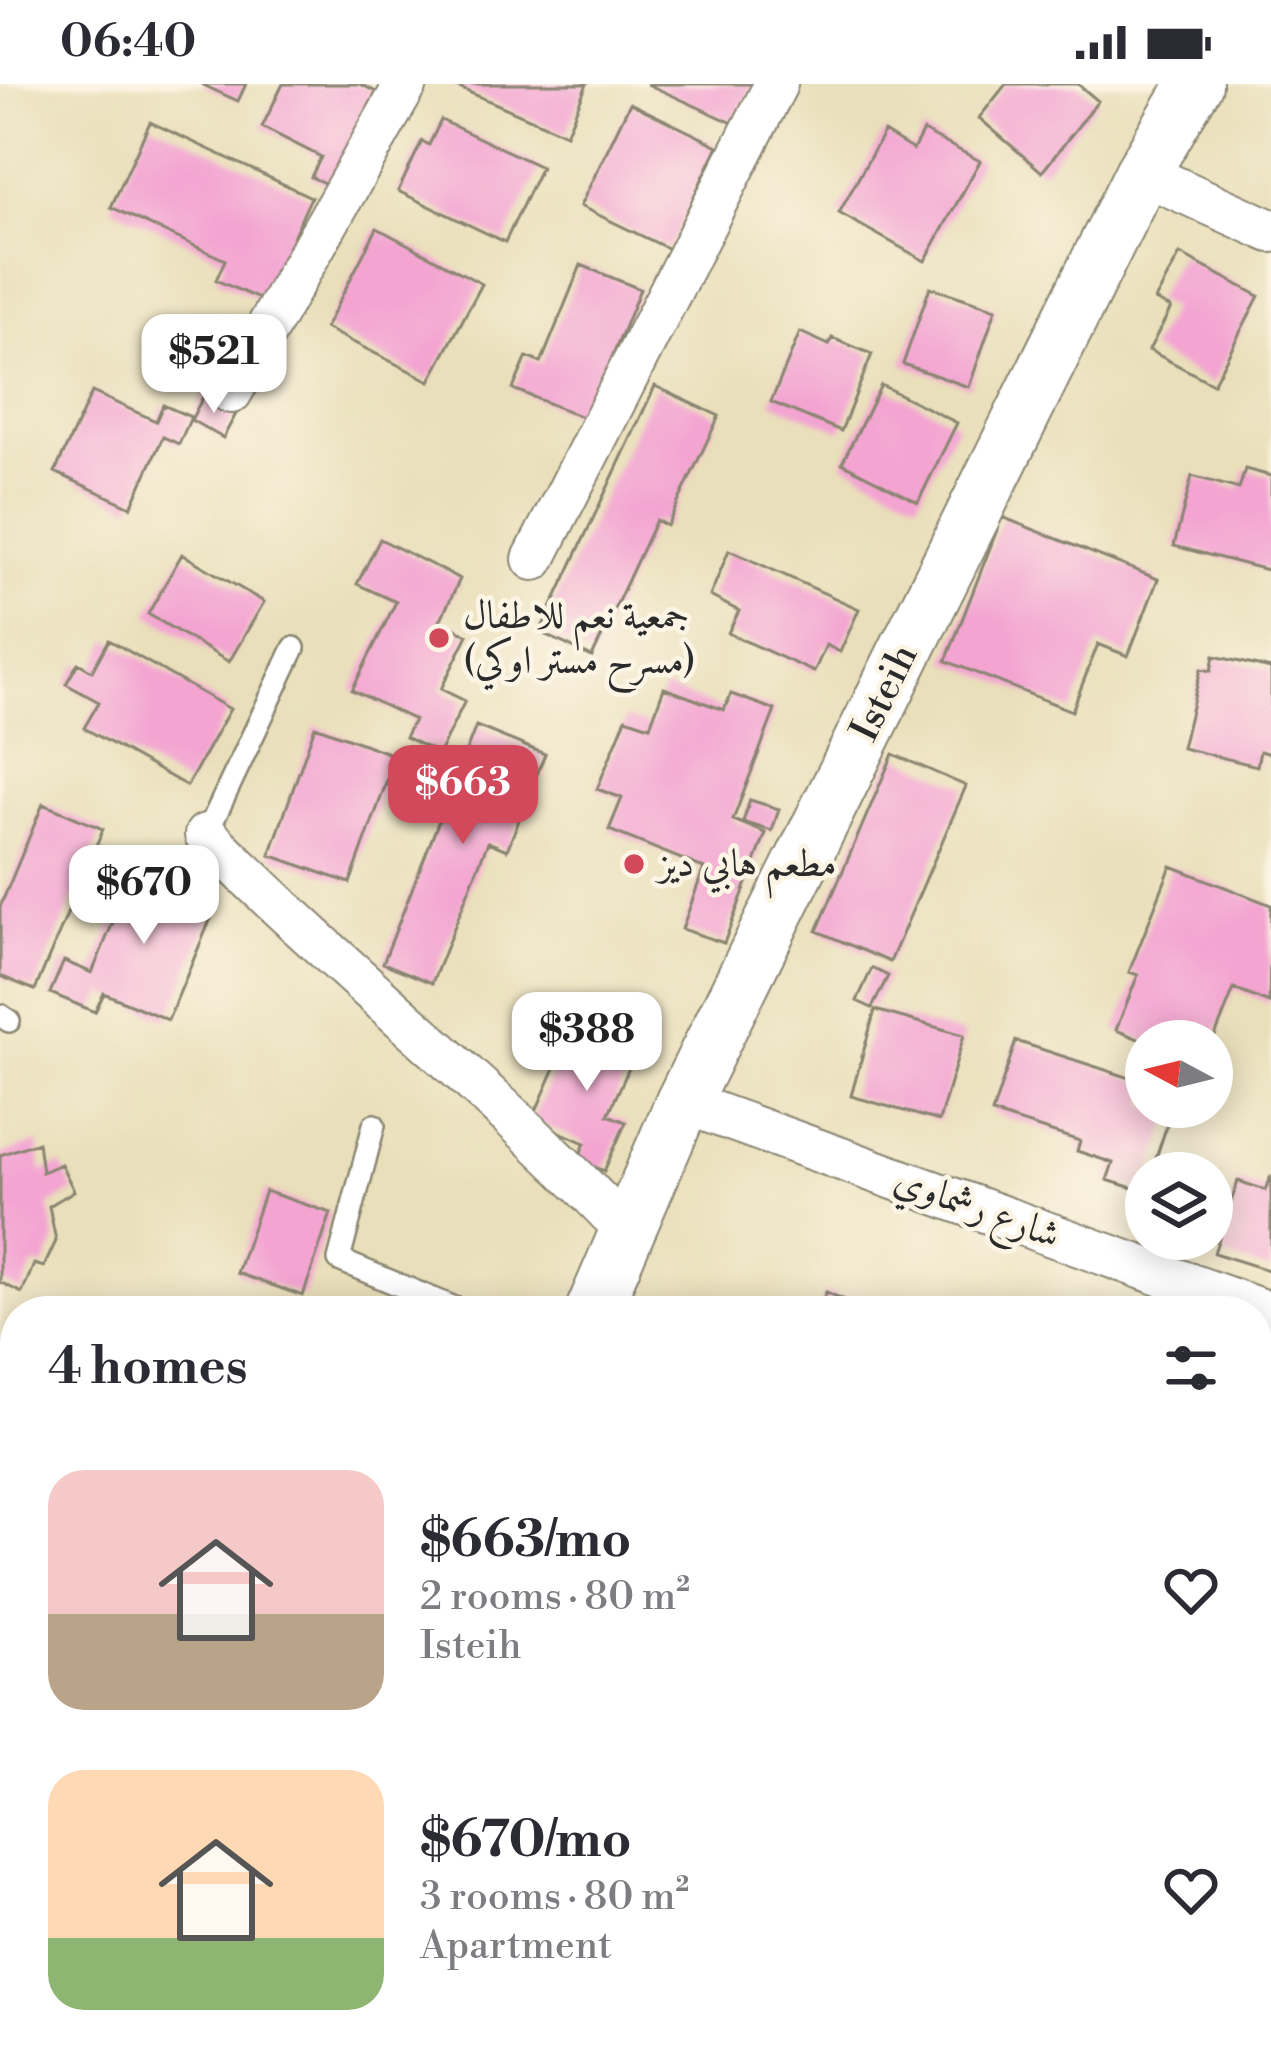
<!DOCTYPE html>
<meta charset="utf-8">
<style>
body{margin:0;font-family:"Libre Bodoni",Amiri,serif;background:#f2f2f3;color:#2b2b33;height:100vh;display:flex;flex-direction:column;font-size:45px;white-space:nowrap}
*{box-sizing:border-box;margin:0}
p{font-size:39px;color:#7c7c81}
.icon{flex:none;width:66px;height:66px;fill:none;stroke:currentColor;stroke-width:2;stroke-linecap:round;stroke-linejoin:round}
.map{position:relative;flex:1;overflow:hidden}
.details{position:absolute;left:0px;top:1212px;width:1272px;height:768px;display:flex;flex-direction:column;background:#fff;border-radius:48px 48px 0 0;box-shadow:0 6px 30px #0003}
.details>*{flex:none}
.needle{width:78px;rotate:277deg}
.controls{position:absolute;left:1125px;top:936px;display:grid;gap:24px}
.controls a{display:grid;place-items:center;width:108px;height:108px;border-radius:50%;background:#fff;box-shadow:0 6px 30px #0003;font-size:60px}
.price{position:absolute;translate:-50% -102px;padding:0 27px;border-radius:24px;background:#fff;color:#222;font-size:39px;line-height:78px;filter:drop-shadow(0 3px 6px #0008)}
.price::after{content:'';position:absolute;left:50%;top:72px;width:36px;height:27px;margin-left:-18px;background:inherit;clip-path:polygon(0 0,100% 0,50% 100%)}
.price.on{background:#d1495b;color:#fff}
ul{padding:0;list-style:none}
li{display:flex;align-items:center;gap:36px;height:300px;padding:0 48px}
li span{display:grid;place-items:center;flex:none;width:336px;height:240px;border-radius:36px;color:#555}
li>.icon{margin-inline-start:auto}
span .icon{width:144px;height:144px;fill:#fffc;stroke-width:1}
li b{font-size:51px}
h2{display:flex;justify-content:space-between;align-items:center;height:144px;padding:0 48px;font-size:51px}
.status{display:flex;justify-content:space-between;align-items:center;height:84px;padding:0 60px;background:#fff;direction:ltr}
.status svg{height:33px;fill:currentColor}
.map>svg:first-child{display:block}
.building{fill:#f3a4d1}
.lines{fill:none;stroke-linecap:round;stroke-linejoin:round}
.service-casing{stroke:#8a8572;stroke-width:26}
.minor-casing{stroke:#8a8572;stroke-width:46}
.tertiary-casing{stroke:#8a8572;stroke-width:58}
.service{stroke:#fff;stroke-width:21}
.minor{stroke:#fff;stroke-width:42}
.tertiary{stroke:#fff;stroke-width:54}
.poi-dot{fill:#d1495b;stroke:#fcf5e5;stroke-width:4.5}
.labels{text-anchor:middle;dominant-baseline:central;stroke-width:9;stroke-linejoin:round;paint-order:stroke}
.poi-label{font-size:39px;fill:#2b2b2b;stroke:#fcf5e5;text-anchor:start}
.street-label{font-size:39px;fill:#2b2b2b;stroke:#fcf5e5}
</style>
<div class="status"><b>06:40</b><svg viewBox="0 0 49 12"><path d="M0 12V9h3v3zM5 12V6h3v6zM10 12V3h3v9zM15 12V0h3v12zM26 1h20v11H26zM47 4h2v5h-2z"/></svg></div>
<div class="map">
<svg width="1271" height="1980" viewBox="0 0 1271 1980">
<rect width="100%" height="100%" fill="#fcf5e5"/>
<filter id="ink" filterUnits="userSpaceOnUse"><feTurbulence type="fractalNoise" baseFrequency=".00833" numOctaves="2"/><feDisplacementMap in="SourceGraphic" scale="24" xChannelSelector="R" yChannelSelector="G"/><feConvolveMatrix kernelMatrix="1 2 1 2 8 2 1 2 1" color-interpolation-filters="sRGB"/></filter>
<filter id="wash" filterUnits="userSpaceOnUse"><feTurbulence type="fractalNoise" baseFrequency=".004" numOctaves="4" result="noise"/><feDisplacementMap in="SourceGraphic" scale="48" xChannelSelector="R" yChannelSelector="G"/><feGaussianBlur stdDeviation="2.7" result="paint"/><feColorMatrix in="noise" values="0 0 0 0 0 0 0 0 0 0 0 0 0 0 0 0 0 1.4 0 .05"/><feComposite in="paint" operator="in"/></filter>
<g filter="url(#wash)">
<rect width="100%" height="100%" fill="#e9dfba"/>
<g id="blocks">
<!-- building -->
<path class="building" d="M201 0H246L238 17Z
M283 0H360L376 8 329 101 311 93 321 73 262 43Z
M450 0H587L566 50Z
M647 0H753L735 40Z
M1006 0H1078L1098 17 1042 88 979 34Z
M630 19 718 62 669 165 580 122Z
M441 36 541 83 505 158 398 107 422 57 429 61Z
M150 38 311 113 264 217 216 196 225 176 111 123Z
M923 47 980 77 925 177 839 129 884 48 913 66Z
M377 144 482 200 430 297 325 244Z
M1180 170 1259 212 1213 300 1149 266 1171 224 1155 216Z
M581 181 640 205 587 335 513 305 527 273 541 279Z
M930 203 996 225 969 303 903 280Z
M800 248 829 261 832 254 872 270 841 347 771 318Z
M881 301 957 339 918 418 842 379Z
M655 302 719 332 667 442 656 436 592 573 540 548Z
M92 308 156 337 163 321 191 333 179 360 163 353 131 423 55 388Z
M205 309 237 328 223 354 191 336Z
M1245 385 1271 392V487L1174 462 1192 392 1239 405Z
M1002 433 1158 495 1128 572 1098 560 1072 627 946 577Z
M380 455 460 495 440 537 468 551 441 605 465 617 439 669 405 653 414 636 352 606 396 518 357 500Z
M729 466 859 525 840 568 826 561 814 588 728 549 739 527 710 512Z
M182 470 264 518 229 578 148 530Z
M109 556 230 625 187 702 84 644 99 618 66 600 78 579 92 587Z
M1214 572 1271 585V670L1260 667 1257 682 1182 664 1201 585 1211 587Z
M664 604 724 626 731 610 775 626 733 736 766 749 724 859 682 845 704 784 609 746 622 714 597 705 626 634 650 642Z
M315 642 396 672 350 799 270 771Z
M476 642 545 670 507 766 488 758 432 899 383 879Z
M893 670 966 702 890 878 817 847Z
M750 716 779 725 772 747 743 738Z
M43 720 103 745 35 906 0 892V823Z
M137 780 219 815 168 936 104 909 95 928 50 909 64 877 92 889Z
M1171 782 1271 821 1269 919 1234 905 1213 957 1146 958 1116 946 1138 891 1129 888Z
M872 884 888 892 872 924 857 917Z
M875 926 964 951 939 1037 851 1012Z
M574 941 636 968 608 1031 626 1038 604 1087 578 1076 585 1059 532 1036Z
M1016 957 1146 999V1023H1173L1151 1089H1146L1145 1108 1107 1096 1113 1079 1077 1067 1080 1057 992 1029Z
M38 1058 42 1088 61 1080 74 1107 49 1122 56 1157 44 1183 34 1180 22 1209 0 1198V1071Z
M1271 1092V1187L1214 1169 1238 1097 1265 1106Z
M265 1107 331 1129 303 1212 237 1189Z
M826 1208 870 1227H818Z
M0 1333 15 1341V1352L0 1383Z
M1257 1463 1271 1471V1523L1257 1549Z
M1257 1692 1271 1701V1804L1257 1794Z
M1257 1802 1271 1808V1887L1266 1900 1257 1896Z
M1257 1958 1271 1967 1267 1980H1227L1236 1965H1257Z
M986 1965H1051L1044 1980H1019Z
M1149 1965H1164L1194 1980H1141Z"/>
</g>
</g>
<g filter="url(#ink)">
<use href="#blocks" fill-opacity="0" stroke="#8a8572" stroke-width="3"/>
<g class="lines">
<defs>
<path id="service" d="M206 751 294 564
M0 931 9 937
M374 1041 339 1176 462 1227
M0 1527 15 1535"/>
<path id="minor" d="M1142 89 1271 147
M231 308 406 0
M534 475 776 0
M206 751C341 888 493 1005 625 1145
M683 1018 1271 1230
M1257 1578 1260 1573
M1257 1637 1271 1650
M0 1895 15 1903
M1257 1932 1271 1939
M138 1965 168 1980
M892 1965 926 1980
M819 1980 829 1965
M1062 1980 1074 1965"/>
<path id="tertiary" d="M593 1227 683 1018 1142 89 1195 0
M282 1980 288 1965"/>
</defs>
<!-- service casing -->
<use href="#service" class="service-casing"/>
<!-- minor casing -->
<use href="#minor" class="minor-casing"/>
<!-- tertiary casing -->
<use href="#tertiary" class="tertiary-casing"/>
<!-- service -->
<use href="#service" class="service"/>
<!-- minor -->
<use href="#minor" class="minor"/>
<!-- tertiary -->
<use href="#tertiary" class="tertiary"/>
</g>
</g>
<!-- markers -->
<g class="poi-dot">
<circle cx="439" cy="554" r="12"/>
<circle cx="634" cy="780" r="12"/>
</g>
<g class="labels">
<!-- poi labels -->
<g class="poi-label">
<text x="463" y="532">جمعية نعم للاطفال<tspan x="463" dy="45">(مسرح مستر اوكي)</tspan></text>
<text x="658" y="780">مطعم هابي ديز</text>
</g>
<!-- street labels -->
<g class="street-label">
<text transform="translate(885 609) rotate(-64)">Isteih</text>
<text transform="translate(977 1124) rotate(20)">شارع رشماوي</text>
</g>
</g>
</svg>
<div class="controls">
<a><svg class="needle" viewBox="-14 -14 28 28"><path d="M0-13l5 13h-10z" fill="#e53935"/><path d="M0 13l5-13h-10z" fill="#7c7c81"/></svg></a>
<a><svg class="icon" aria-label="layers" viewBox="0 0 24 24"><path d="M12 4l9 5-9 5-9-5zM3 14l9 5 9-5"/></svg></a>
</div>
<b class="price" style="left:214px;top:332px">$521</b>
<b class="price on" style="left:463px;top:763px">$663</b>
<b class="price" style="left:144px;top:863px">$670</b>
<b class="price" style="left:587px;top:1010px">$388</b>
<section class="details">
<h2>4 homes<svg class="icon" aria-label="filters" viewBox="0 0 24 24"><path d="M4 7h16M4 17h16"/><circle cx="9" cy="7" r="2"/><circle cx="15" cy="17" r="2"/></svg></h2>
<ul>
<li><span style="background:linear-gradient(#f6c9c9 60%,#b9a48a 0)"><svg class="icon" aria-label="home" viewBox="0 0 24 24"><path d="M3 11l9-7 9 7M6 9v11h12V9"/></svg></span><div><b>$663/mo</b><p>2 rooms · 80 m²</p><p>Isteih</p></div><svg class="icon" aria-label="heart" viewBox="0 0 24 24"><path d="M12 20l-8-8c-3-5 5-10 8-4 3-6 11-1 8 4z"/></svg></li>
<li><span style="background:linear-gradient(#ffd9b3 70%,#8fb573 0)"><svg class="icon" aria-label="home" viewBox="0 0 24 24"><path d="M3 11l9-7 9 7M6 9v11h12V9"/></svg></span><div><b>$670/mo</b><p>3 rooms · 80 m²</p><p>Apartment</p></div><svg class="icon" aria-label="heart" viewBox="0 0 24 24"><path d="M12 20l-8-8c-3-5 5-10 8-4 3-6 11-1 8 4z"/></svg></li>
</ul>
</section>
</div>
